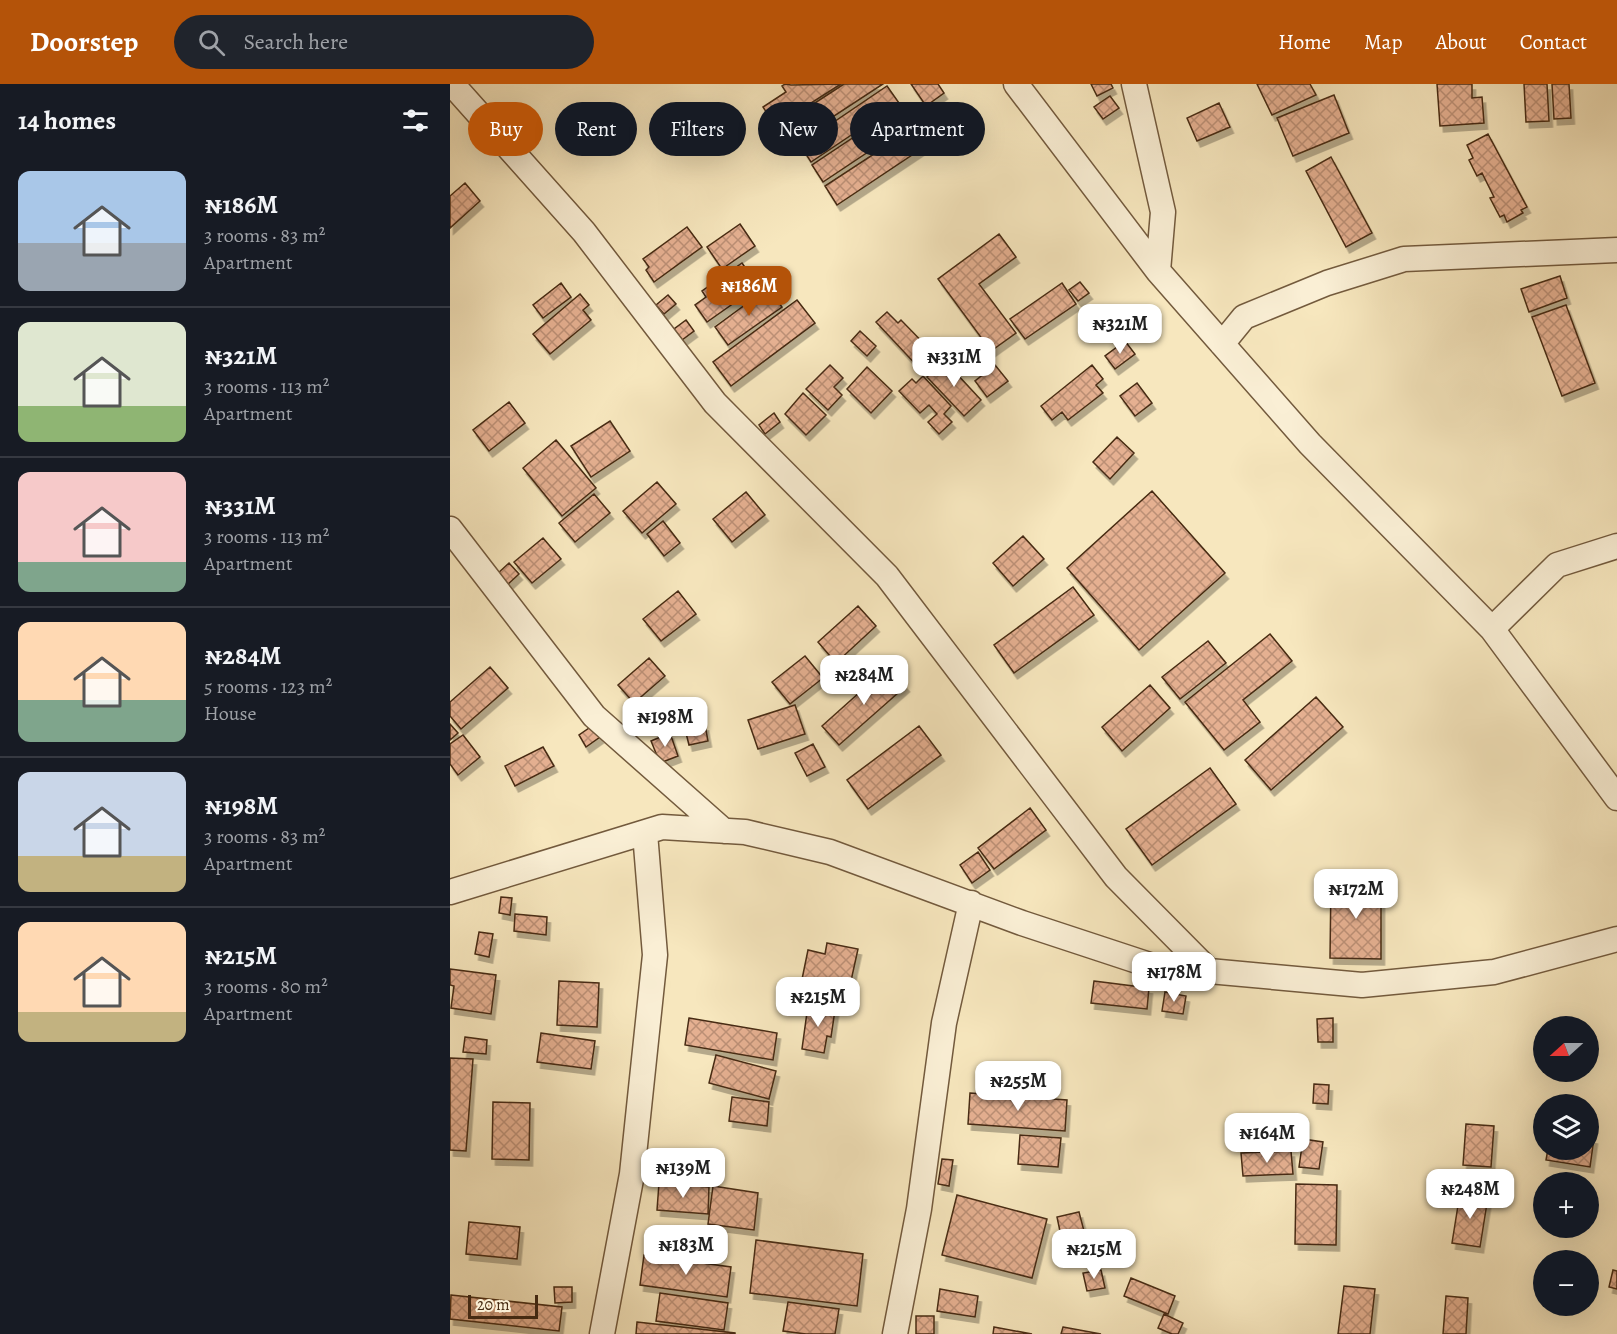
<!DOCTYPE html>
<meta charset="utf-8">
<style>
body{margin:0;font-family:Alegreya,serif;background:#20242c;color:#f1f3f6;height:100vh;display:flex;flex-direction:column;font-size:22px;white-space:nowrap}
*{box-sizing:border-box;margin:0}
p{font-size:20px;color:#9ea1a6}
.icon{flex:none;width:33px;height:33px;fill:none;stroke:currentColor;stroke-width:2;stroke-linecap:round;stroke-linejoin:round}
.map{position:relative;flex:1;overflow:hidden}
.panel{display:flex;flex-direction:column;background:#171b24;width:450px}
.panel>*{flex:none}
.top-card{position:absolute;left:18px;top:18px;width:570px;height:54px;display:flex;gap:12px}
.needle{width:39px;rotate:249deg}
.tools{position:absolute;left:1083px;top:932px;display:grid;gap:12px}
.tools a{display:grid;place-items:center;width:66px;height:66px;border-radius:50%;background:#171b24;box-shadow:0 6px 24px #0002;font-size:30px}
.scale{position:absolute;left:18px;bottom:15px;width:70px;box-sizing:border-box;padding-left:6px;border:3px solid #472b12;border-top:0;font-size:16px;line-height:21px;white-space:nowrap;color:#472b12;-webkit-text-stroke:4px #faefd5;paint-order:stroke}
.price{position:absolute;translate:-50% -51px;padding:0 14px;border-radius:12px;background:#fff;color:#222;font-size:20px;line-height:39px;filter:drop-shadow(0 2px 3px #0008)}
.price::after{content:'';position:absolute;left:50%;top:36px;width:18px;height:14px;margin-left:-9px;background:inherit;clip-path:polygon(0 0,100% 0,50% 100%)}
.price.on{background:#b45309;color:#fff}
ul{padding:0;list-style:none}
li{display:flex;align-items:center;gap:18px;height:150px;padding:0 18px}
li+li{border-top:2px solid #363941}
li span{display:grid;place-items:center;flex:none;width:168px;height:120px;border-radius:12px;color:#555}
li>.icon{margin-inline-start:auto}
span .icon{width:72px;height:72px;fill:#fffc;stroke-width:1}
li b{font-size:26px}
h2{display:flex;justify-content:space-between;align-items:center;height:72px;padding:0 18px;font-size:26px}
.chip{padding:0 21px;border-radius:27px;background:#171b24;box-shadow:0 6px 24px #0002;font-size:21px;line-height:54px}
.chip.on{background:#b45309;color:#fff}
header{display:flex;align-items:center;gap:36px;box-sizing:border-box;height:84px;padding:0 30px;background:#b45309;color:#fff}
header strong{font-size:28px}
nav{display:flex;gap:33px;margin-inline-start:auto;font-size:21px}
.search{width:420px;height:54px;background:#20242c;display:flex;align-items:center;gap:15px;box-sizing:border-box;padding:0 21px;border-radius:33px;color:#9ea1a6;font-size:22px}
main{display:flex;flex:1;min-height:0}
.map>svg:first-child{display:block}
.building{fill:url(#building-cross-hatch);stroke:#472b12;stroke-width:1.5;filter:url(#shadow)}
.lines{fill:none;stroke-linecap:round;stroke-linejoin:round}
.minor-casing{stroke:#735a3d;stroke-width:27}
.minor{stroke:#faefd5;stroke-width:24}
</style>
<header>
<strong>Doorstep</strong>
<div class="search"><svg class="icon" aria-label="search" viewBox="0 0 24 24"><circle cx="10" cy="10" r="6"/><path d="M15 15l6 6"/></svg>Search here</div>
<nav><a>Home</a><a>Map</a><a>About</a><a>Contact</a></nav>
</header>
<main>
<section class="panel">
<h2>14 homes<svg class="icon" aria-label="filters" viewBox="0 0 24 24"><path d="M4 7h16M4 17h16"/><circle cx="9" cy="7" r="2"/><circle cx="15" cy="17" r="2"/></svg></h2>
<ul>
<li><span style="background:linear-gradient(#a9c7e8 60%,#9aa5b1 0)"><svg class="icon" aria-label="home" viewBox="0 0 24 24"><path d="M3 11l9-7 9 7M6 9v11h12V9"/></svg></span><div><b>₦186M</b><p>3 rooms · 83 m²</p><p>Apartment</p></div></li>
<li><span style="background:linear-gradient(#dfe7d0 70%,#8fb573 0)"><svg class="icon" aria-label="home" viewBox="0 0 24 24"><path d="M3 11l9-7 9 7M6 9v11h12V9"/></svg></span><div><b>₦321M</b><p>3 rooms · 113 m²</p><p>Apartment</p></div></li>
<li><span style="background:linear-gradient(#f6c9c9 75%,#7fa58c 0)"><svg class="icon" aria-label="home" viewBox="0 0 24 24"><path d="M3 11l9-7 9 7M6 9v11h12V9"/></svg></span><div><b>₦331M</b><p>3 rooms · 113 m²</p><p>Apartment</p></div></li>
<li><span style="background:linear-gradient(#ffd9b3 65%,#7fa58c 0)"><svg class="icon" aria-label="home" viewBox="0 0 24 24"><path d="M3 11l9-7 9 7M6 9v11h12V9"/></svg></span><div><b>₦284M</b><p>5 rooms · 123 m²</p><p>House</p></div></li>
<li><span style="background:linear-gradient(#c9d6e8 70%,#c2b280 0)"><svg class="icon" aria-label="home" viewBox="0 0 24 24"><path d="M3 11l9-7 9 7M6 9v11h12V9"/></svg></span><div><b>₦198M</b><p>3 rooms · 83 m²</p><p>Apartment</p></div></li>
<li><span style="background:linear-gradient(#ffd9b3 75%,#c2b280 0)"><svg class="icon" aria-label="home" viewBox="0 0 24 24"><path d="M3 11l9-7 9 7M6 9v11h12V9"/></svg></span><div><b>₦215M</b><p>3 rooms · 80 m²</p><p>Apartment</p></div></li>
</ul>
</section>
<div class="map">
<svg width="1167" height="1250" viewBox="0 0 1167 1250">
<defs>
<pattern id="building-cross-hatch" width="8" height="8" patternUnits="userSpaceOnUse" patternTransform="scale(1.5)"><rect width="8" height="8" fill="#e5b091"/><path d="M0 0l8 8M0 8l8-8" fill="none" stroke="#bb8f75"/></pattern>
<filter id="shadow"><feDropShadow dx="3.5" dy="6" stdDeviation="0" flood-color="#0004"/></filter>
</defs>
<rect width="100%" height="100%" fill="#f7e7be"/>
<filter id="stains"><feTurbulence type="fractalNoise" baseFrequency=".00333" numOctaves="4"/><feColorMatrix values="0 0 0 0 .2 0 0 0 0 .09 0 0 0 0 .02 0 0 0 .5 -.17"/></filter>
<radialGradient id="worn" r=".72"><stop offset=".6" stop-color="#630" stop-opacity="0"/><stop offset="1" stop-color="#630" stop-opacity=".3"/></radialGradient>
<!-- building -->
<path class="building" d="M335 0 341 1 391 0 325 42 313 23 336 8 332 2Z
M394 0H433L346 57 334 39Z
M461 0H488L494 9 476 22Z
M641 0H661L663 4 647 12Z
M807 0H860L866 11 822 31Z
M987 0H1022V14L1032 13 1034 39 990 42Z
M1074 0H1097L1099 37 1076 38Z
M1102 0H1119L1121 34 1104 35Z
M437 2 449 19 361 78 350 61Z
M884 11 899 49 843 72 827 34Z
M660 12 669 24 653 35 644 23Z
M769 19 780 43 747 57 737 34Z
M449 23 460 40 373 98 362 81Z
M462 45 474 63 387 121 375 102Z
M1038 50 1077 123 1071 126 1073 129 1057 138 1054 131 1050 133 1040 114 1044 113 1032 89 1027 92 1019 76 1023 74 1017 61Z
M881 73 922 149 896 163 856 87Z
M15 99 30 117 0 144V112Z
M290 140 305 162 272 185 257 163Z
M237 143 252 163 204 198 196 186 199 183 193 175Z
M549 150 566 173 529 200 566 249 541 267 488 195Z
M292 179 308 202 257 238 245 221 256 213 252 207Z
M1110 192 1117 214 1079 228 1071 205Z
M630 198 639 209 628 217 619 206Z
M111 199 121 213 93 234 83 221Z
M612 199 626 220 575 255 560 235Z
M318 204 332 223 278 261 265 243Z
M130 210 139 221 133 226 141 236 100 270 83 250Z
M218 211 226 220 214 230 206 221Z
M347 216 365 239 281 302 263 278Z
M1116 221 1145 299 1112 312 1082 233Z
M437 228 448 239 451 236 485 271 470 285 426 238Z
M236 236 244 247 232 256 224 245Z
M410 247 426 262 417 272 401 257Z
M675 257 685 270 665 285 655 272Z
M494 276 531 316 514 332 477 293Z
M380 281 393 294 384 303 392 311 378 326 356 305Z
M545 281 558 297 537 313 525 297Z
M642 281 653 295 646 301 653 309 618 336 612 328 602 336 591 322Z
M417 283 442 307 421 329 397 305Z
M473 292 501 322 494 330 502 338 489 350 478 338 487 330 479 321 470 329 449 307 462 295 466 299Z
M687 299 702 319 685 332 670 312Z
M353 309 376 331 356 351 335 330Z
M59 318 75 339 39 367 23 346Z
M324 329 330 338 315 350 309 341Z
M160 337 180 367 141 393 121 362Z
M667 353 684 369 660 395 643 378Z
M106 356 146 404 112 432 73 384Z
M207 398 226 420 192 449 173 427Z
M702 407 775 489 689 566 617 484Z
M296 408 315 431 282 458 263 435Z
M144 410 160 429 125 458 109 439Z
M213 437 230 459 214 472 197 450Z
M573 452 594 475 563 502 543 479Z
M93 454 111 475 82 499 64 478Z
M59 479 69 490 56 502 46 491Z
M623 503 644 531 564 589 544 561Z
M228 507 246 530 211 557 193 535Z
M408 522 426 542 386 579 368 558Z
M820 550 842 577 793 616 810 638 774 666 735 618Z
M758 557 776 579 730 615 712 593Z
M355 572 373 594 340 620 322 598Z
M199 574 215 592 184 619 168 601Z
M439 582 456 602 389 661 372 642Z
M40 583 58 604 11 645 0 632V618Z
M700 601 720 624 672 667 652 643Z
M866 613 893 643 821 706 795 676Z
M345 621 355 650 308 665 298 636Z
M0 640 8 649 0 656Z
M255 641 258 657 239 661 235 645Z
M142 642 150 653 136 663 129 651Z
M469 642 491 671 418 725 397 696Z
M220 649 228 672 210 679 201 657Z
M13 651 30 673 8 691 0 680V660Z
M363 660 375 683 357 692 345 669Z
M93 663 104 682 65 702 55 682Z
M760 684 786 720 702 781 676 745Z
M580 724 596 746 544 785 528 764Z
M528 768 540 786 522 799 510 781Z
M881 797 931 798V875L880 874Z
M51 813 62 814 60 831 49 829Z
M65 830 97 833 96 851 64 847Z
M29 848 43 850 39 873 25 870Z
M377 859 408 865 397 915 350 905 358 866 375 870Z
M0 885 46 891 41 930 1 924 4 902 0 901Z
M109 897 149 899 147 943 107 941Z
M644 897 699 904 697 925 641 919Z
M715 908 736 912 733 930 712 927Z
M358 921 385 926 381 953 377 952 374 969 352 965Z
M239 934 327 949 323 976 235 961Z
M883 934V958H868L867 935Z
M91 949 145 957 141 985 87 978Z
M15 953 37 956 36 970 13 968Z
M266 971 326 987 319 1015 259 999Z
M0 974 23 975 16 1067 0 1066Z
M864 1000 879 1001 878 1020 863 1019Z
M520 1009 617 1016 615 1047 518 1040Z
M282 1013 319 1018 317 1042 279 1037Z
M43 1018 80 1019 79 1076 42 1075Z
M1016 1040 1044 1042 1041 1083 1013 1081Z
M570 1051 611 1054 608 1083 568 1080Z
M1138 1053 1144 1054 1140 1083 1096 1076 1098 1065H1138Z
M853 1055 873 1058 869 1085 849 1083Z
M841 1067 843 1090 793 1092 791 1069Z
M492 1075 503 1076 499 1102 488 1100Z
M209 1099 259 1103 258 1130 207 1126Z
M846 1100 887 1101 886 1161 845 1160Z
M263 1102 308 1109 304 1146 258 1140Z
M1010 1109 1038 1113 1030 1163 1002 1159Z
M507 1111 597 1135 582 1194 492 1171Z
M629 1128 634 1147 611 1152 607 1133Z
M19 1138 70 1143 67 1175 16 1170Z
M306 1156 413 1170 407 1222 300 1209Z
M194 1171 281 1183 277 1213 190 1201Z
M651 1186 655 1204 637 1207 633 1189Z
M1163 1186 1167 1187V1205L1159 1203Z
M681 1194 725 1212 718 1230 674 1212Z
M894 1202 925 1205 920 1250H888Z
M104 1203H122V1218L105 1219Z
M490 1205 528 1212 525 1233 487 1227Z
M210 1209 278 1219 274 1246 206 1237Z
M1 1211 112 1223 109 1247 0 1235Z
M996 1212 1018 1214 1016 1250H993Z
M338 1218 389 1225 385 1250H356L333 1247Z
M714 1230 733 1239 728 1250H722L708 1244Z
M466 1232H484V1250H466Z
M187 1238 285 1249V1250H186Z
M544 1243 582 1250H543Z
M613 1243 651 1250H611Z"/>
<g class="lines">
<defs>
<path id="minor" d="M2 0 134 148 265 319 437 492 666 793 759 887
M566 0 708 187 860 360 1042 545 1167 714
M684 0 713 128 708 187
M772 260 794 233 877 199 954 175 1167 166
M0 445 144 632 274 747
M1042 545 1107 481 1167 462
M0 808 212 743 295 748 380 768 572 839 733 892 759 887 912 901 1044 888 1167 855
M152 1250 182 1090 205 871 195 749
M445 1250 469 1125 494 939 521 819"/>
</defs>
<!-- minor casing -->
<use href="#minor" class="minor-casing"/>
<!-- minor -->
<use href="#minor" class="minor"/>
</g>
<rect width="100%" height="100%" filter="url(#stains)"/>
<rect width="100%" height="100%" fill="url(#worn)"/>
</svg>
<div class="tools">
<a><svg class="needle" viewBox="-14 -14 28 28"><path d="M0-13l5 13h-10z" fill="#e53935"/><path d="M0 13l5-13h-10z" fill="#9ea1a6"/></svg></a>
<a><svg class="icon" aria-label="layers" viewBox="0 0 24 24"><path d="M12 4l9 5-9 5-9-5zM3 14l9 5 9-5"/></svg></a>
<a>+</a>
<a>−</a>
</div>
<div class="scale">20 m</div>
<b class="price on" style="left:299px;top:233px">₦186M</b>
<b class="price" style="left:670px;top:271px">₦321M</b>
<b class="price" style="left:504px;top:304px">₦331M</b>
<b class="price" style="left:414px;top:622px">₦284M</b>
<b class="price" style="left:215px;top:664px">₦198M</b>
<b class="price" style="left:906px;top:836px">₦172M</b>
<b class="price" style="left:724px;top:919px">₦178M</b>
<b class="price" style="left:368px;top:944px">₦215M</b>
<b class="price" style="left:568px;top:1028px">₦255M</b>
<b class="price" style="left:817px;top:1080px">₦164M</b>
<b class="price" style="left:233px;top:1115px">₦139M</b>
<b class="price" style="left:1020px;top:1136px">₦248M</b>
<b class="price" style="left:236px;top:1192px">₦183M</b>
<b class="price" style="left:644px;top:1196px">₦215M</b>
<div class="top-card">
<a class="chip on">Buy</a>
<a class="chip">Rent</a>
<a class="chip">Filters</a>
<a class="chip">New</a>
<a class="chip">Apartment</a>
</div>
</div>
</main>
